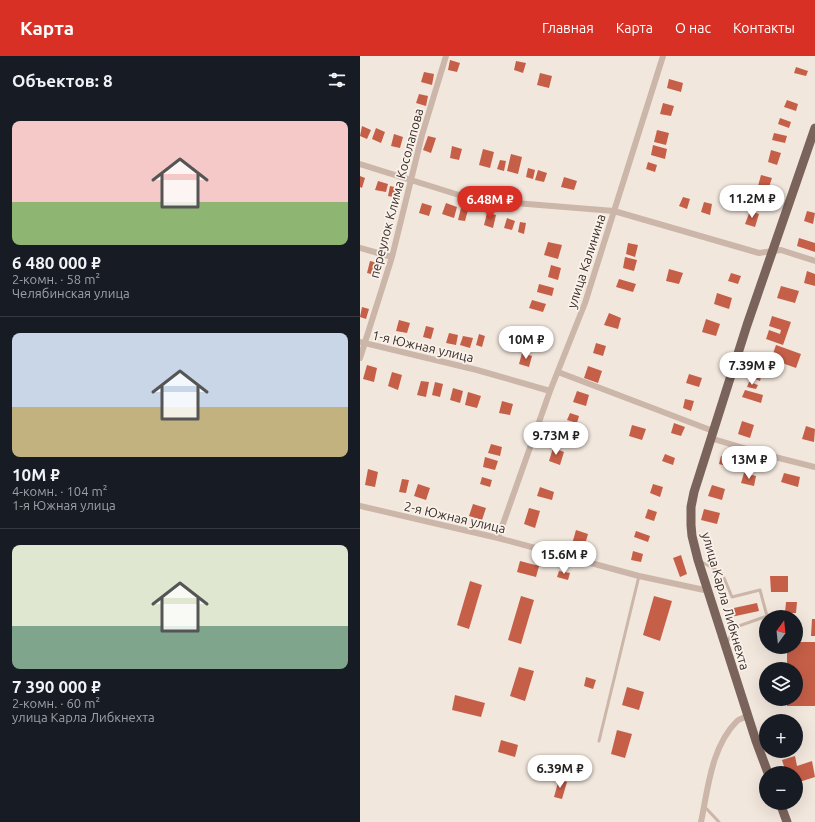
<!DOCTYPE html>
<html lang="ru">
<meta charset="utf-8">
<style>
body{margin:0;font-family:Ubuntu,sans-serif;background:#242831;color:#f1f3f6;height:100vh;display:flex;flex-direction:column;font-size:15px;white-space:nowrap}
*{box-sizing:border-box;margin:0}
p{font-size:13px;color:#9ea1a6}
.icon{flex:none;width:22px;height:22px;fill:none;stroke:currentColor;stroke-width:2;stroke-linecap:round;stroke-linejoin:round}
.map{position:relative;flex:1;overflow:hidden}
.panel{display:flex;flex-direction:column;background:#171b24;width:360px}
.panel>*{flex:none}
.needle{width:26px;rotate:15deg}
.buttons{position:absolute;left:399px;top:554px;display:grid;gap:8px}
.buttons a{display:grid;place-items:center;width:44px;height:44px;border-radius:50%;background:#171b24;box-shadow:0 4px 16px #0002;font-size:20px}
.price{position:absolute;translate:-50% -34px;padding:0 9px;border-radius:14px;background:#fff;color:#222;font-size:13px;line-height:26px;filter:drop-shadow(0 1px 2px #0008)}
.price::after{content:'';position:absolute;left:50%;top:24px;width:12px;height:9px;margin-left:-6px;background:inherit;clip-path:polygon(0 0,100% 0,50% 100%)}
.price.selected{background:#d93025;color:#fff}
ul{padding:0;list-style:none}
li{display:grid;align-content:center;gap:8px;height:212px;padding:0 12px}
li+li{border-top:1px solid #363941}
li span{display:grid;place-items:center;height:124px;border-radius:8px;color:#555}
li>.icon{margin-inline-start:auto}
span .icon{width:72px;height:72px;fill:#fffc;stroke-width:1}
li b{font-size:17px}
h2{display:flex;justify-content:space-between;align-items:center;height:48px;padding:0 12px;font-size:17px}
header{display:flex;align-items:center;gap:24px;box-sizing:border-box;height:56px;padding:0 20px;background:#d93025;color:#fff}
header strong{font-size:19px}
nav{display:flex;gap:22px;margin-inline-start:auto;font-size:14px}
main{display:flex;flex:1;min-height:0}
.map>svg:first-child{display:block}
.building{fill:#c65f48}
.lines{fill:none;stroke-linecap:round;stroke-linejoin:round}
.service{stroke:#cbb6a9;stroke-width:3}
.minor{stroke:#cbb6a9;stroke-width:6}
.primary{stroke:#7a635a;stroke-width:9}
.labels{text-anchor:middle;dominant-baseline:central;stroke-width:3.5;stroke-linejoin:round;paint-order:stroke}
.street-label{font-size:13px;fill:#382d29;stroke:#faf2ea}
</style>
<header>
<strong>Карта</strong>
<nav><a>Главная</a><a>Карта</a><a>О нас</a><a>Контакты</a></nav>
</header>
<main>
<section class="panel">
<h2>Объектов: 8<svg class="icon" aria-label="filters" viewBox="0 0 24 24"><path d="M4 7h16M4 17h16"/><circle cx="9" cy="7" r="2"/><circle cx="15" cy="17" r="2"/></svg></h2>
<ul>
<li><span style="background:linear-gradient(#f6c9c9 65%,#8fb573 0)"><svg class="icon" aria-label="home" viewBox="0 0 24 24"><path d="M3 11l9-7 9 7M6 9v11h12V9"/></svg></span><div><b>6 480 000 ₽</b><p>2-комн. · 58 m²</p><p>Челябинская улица</p></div></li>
<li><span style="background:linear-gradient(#c9d6e8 60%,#c2b280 0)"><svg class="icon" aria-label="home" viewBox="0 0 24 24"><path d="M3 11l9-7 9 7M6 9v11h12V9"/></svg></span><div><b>10M ₽</b><p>4-комн. · 104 m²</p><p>1-я Южная улица</p></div></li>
<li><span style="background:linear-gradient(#dfe7d0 65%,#7fa58c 0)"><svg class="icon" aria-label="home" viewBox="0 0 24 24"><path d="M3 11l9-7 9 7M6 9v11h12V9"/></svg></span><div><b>7 390 000 ₽</b><p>2-комн. · 60 m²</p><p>улица Карла Либкнехта</p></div></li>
</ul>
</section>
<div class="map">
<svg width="455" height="766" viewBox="0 0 455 766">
<rect width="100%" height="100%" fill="#f2e7dd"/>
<!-- building -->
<path class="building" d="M90 4 100 7 97 16 88 14Z
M156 5 166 7 163 17 154 14Z
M436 11 448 15 446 20 434 17Z
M64 16 74 18 72 29 61 26Z
M180 17 192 20 189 32 177 29Z
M309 23 323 27 321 36 307 32Z
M59 38 68 40 66 50 56 47Z
M427 44 438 48 436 55 424 51Z
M303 47 314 50 311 60 300 58Z
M420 62 431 66 429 72 418 68Z
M2 70 11 74 7 83 0 80Z
M16 72 25 76 21 87 12 83Z
M297 74 309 77 306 89 294 86Z
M414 77 427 80 425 87 412 84Z
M34 78 43 81 40 92 31 90Z
M68 80 76 82 71 97 63 94Z
M293 89 307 93 305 103 291 99Z
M92 90 102 93 99 104 90 102Z
M123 93 134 96 130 112 119 109Z
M411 94 421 97 417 109 408 106Z
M151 98 162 101 158 118 147 115Z
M140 104 146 105 144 115 137 113Z
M288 106 297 109 295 116 286 113Z
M168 112 175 114 173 123 166 121Z
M178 114 187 117 184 126 175 124Z
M401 119 412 122 408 134 398 130Z
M0 120 5 122 2 132 0 131Z
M204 121 217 125 214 134 201 131Z
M18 125 28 128 26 136 15 134Z
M30 130 39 132 37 142 28 140Z
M323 141 330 143 327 153 319 150Z
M344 146 352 148 350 159 341 156Z
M62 147 72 150 69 160 59 157Z
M86 147 97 151 94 162 82 158Z
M101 152 108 154 105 165 98 164Z
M390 155 399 158 395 171 385 168Z
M447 155 455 157 453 168 444 165Z
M127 157 136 159 133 172 124 169Z
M147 162 155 165 152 174 144 172Z
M160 166 166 167 164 178 158 176Z
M439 182 455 187V196L437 190Z
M188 186 202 189 198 203 184 199Z
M268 187 278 189 275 201 266 198Z
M265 201 277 204 274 215 263 212Z
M10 205 22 208 19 220 7 217Z
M191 209 201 212 198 224 188 221Z
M309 213 323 217 319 228 306 225Z
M447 215 455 218V230L444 227Z
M371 217 381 220 378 228 368 225Z
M259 223 276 228 273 236 256 231Z
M179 228 194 232 192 240 177 236Z
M421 230 439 235 435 247 417 242Z
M357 237 372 242 369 253 354 248Z
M172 244 186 248 183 256 169 252Z
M2 251 9 253 6 263 0 261Z
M249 257 261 262 258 273 244 269Z
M412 260 431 266 423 289 406 283 409 274 420 278 421 274 409 270Z
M346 263 360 268 356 280 342 276Z
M39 264 50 267 47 277 36 275Z
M66 270 74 272 71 283 63 281Z
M89 277 98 279 96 289 86 287Z
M119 278 125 280 122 291 116 289Z
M165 279 178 283 175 291 163 287Z
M103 280 113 282 110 292 100 289Z
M236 287 246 290 243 300 233 297Z
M416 289 441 298 436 312 411 303Z
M162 297 172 300 169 311 159 308Z
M7 309 17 312 14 326 3 323Z
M228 310 242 315 238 327 224 322Z
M392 314 402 317 400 325 390 321Z
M32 316 42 319 38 334 28 330Z
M329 318 342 322 339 331 326 327Z
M61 325 69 326 66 341 57 339Z
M75 326 83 328 80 341 72 339Z
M389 326 398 329 396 333 387 331Z
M93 332 103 335 100 347 90 344Z
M385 334 403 339 401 347 382 341Z
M217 335 229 339 226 350 213 346Z
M108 336 121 340 117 352 105 349Z
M325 343 334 345 331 355 323 352Z
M142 345 153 348 150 359 139 357Z
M210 357 219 360 217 367 207 364Z
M382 365 394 369 390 382 378 378Z
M206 366 215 370 211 381 202 378Z
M314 367 325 371 321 380 311 377Z
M272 369 286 373 282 384 269 380Z
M446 370 455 373 454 386 442 383Z
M131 388 142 391 140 400 128 397Z
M193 392 204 396 200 409 189 405Z
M305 398 315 402 313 409 302 405Z
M361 400 376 404 374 412 359 408Z
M125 401 138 405 135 414 123 411Z
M8 413 18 416 15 431 5 429Z
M384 417 396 420 394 430 381 427Z
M424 417 440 421 438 431 421 426Z
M122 421 132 424 130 431 120 428Z
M42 423 49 424 46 437 39 436Z
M58 428 70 432 66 444 54 440Z
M293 428 303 431 300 441 290 437Z
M352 429 365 433 362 444 348 440Z
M180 431 194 436 192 444 177 440Z
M113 448 126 452 122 464 109 460Z
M169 452 180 455 175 472 164 468Z
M288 453 297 456 294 465 285 462Z
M344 453 360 457 357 468 341 464Z
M216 474 228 478 224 492 212 488Z
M276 475 290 480 288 486 274 481Z
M273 495 283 498 281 506 271 504Z
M321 499 327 518 320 521 313 502Z
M160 505 179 510 176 521 157 516Z
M199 515 210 517 208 524 197 521Z
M410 520H428V536H411Z
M110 525 122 529 109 573 97 569Z
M161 540 174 544 161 588 148 584Z
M294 540 312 545 300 585 283 579Z
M426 546H437L436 557H425Z
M397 547 399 555 371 561 369 553Z
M452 563H455V580H451Z
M436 586H455V650H427V643H436V613H427V591H436Z
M159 611 174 615 165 645 150 640Z
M226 621 236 624 233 633 224 630Z
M267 631 284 636 279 654 262 649Z
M95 639 125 647 121 661 92 654Z
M257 674 272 678 265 702 251 698Z
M141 684 158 689 155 701 138 696Z
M435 700 437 710 452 705 455 721 436 727V717H426L422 704Z
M199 723 207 726 202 743 194 741Z"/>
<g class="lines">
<!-- service -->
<path class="service" d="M340 505 362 517 372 541 400 534 407 560 376 571 367 586
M239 685 279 520
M344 750 359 766"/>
<!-- minor -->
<path class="minor" d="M0 108 99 139 155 147 254 155 399 197 421 194 455 205
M0 192 32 201
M0 286 117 314 190 335
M0 302 32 201 62 79 86 0
M198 316 353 375
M350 382 407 399 455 411
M0 450 138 482 279 520 349 535
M138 482 190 335 225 247 303 0
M341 766C348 733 351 691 377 665 379 663 384 662 387 660"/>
<!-- primary -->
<path class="primary" d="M408 717 396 685 338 504 332 480 331 469V451L334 436 387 269 455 72
M420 747 427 766"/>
</g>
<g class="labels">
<!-- street labels -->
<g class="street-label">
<text transform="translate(36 137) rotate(-75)">переулок Клима Косолапова</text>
<text transform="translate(226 205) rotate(-72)">улица Калинина</text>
<text transform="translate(63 290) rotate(13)">1-я Южная улица</text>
<text transform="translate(95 461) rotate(13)">2-я Южная улица</text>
<text transform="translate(366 545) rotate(74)">улица Карла Либкнехта</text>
</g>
</g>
</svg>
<div class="buttons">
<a><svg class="needle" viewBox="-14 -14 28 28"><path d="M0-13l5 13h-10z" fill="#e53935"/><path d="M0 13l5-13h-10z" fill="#9ea1a6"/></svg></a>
<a><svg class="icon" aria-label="layers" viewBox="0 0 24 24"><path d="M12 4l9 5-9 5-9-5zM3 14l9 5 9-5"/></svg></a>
<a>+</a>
<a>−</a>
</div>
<b class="price" style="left:392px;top:163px">11.2M ₽</b>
<b class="price selected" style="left:130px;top:164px">6.48M ₽</b>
<b class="price" style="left:166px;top:304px">10M ₽</b>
<b class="price" style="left:392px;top:330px">7.39M ₽</b>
<b class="price" style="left:196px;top:400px">9.73M ₽</b>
<b class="price" style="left:389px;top:424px">13M ₽</b>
<b class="price" style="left:204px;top:519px">15.6M ₽</b>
<b class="price" style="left:200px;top:733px">6.39M ₽</b>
</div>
</main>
